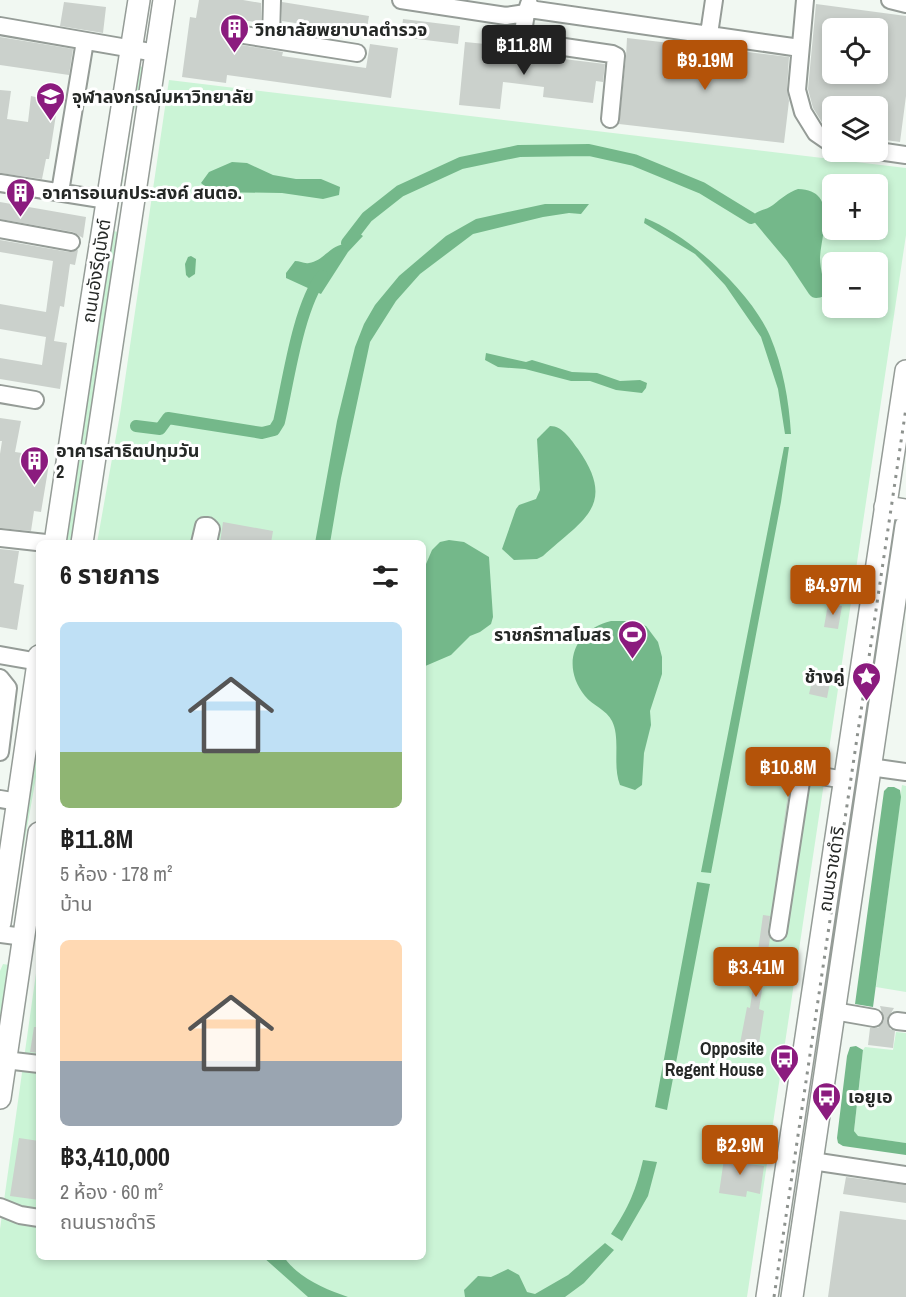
<!DOCTYPE html>
<html lang="th">
<meta charset="utf-8">
<style>
body{margin:0;font-family:"Archivo Narrow","Noto Sans Thai",sans-serif;background:#f2f2f2;color:#222;height:100vh;display:flex;flex-direction:column;font-size:22px;white-space:nowrap}
*{box-sizing:border-box;margin:0}
p{font-size:20px;color:#767676}
.icon{flex:none;width:33px;height:33px;fill:none;stroke:currentColor;stroke-width:2;stroke-linecap:round;stroke-linejoin:round}
.map{position:relative;flex:1;overflow:hidden}
.panel{position:absolute;left:36px;top:540px;width:390px;height:720px;display:flex;flex-direction:column;background:#fff;border-radius:9px;box-shadow:0 3px 9px #0003}
.panel>*{flex:none}
.buttons{position:absolute;left:822px;top:18px;display:grid;gap:12px}
.buttons a{display:grid;place-items:center;width:66px;height:66px;border-radius:9px;background:#fff;box-shadow:0 3px 9px #0003;font-size:30px}
.price{position:absolute;translate:-50% -51px;padding:0 14px;border-radius:6px;background:#b45309;color:#fff;font-size:20px;line-height:39px;filter:drop-shadow(0 2px 3px #0008)}
.price::after{content:'';position:absolute;left:50%;top:36px;width:18px;height:14px;margin-left:-9px;background:inherit;clip-path:polygon(0 0,100% 0,50% 100%)}
.price.selected{background:#222;color:#fff}
ul{padding:0;list-style:none}
li{display:grid;align-content:center;gap:12px;height:318px;padding:0 24px}
li span{display:grid;place-items:center;height:186px;border-radius:9px;color:#555}
li>.icon{margin-inline-start:auto}
span .icon{width:108px;height:108px;fill:#fffc;stroke-width:1}
li b{font-size:26px}
h2{display:flex;justify-content:space-between;align-items:center;height:72px;padding:0 24px;font-size:26px}
.map>svg:first-child{display:block}
.green{fill:#cbf4d6;fill-rule:evenodd}
.water{fill:#74b88a}
.lines{fill:none;stroke-linecap:round;stroke-linejoin:round}
.canal{stroke:#74b88a;stroke-width:12}
.building{fill:#cbd1cc;fill-rule:evenodd}
.minor-casing{stroke:#959c97;stroke-width:20}
.major-casing{stroke:#959c97;stroke-width:24}
.minor{stroke:#fff;stroke-width:16}
.major{stroke:#fff;stroke-width:21}
.rail{stroke:#8d928e;stroke-width:3;stroke-dasharray:3 6;stroke-linecap:butt}
.labels{text-anchor:middle;dominant-baseline:central;stroke-width:6;stroke-linejoin:round;paint-order:stroke}
.poi-label{font-size:18px;font-weight:bold;fill:#252826;stroke:#fff;text-anchor:start}
.street-label{font-size:18px;fill:#252826;stroke:#fff}
</style>
<div class="map">
<svg width="906" height="1297" viewBox="0 0 906 1297">
<rect width="100%" height="100%" fill="#f1f8f2"/>
<!-- green -->
<path class="green" d="M140 66 145 69 142 94 133 112 120 198 116 199 135 68Z
M169 80 906 168V235L747 1297H0V1229L39 952V1257H423V543H97L120 414ZM832 184H878V230H832ZM832 262H878V308H832Z
M110 231 121 232 74 543H64Z
M39 711V760L21 862H18Z
M902 785 906 786V992L876 987Z
M3 964 9 965 0 1052V971Z
M896 1032 906 1033V1143L857 1136 854 1131 863 1050 865 1047 893 1050Z"/>
<!-- water -->
<path class="water" d="M232 162 247 163 273 175 296 179H321L340 187 339 195 323 199 282 193 212 192 201 183 209 172Z
M798 189C839 190 821 234 820 258 820 270 825 283 825 296 818 298 814 300 809 294L787 261 751 218C757 209 765 211 773 205 782 198 787 193 798 189Z
M545 204H589L581 214 569 213 543 217 473 234 420 274 396 301 370 342 341 478 330 543H315L337 421 355 347 364 324 375 305 399 276 446 236 476 219Z
M645 218C689 235 751 292 770 336 783 367 789 400 791 434H785L778 389 761 337 725 285 708 267 695 254 644 223Z
M355 230 363 236 348 252 321 294 286 278V273L295 261C300 261 304 264 309 263 323 261 330 246 344 244Z
M191 256 196 259 195 274 189 278 186 275 185 264 188 257Z
M486 353 526 362 532 360 572 372 597 373 620 381 640 380 647 383 646 388 642 393 616 390 590 381H571L525 369 498 367 485 360Z
M550 426C563 426 571 440 578 449 618 506 582 520 543 556L537 559 514 560 502 549 516 509 519 505 536 499 540 490 537 439Z
M784 447H789L781 502 711 873 701 872Z
M449 540 464 542 489 557 493 617 491 624 480 632 470 636 451 655 423 667V571L432 550 440 542Z
M611 621H629L646 626 658 642 662 657V674L650 711 651 725 644 753 642 785 635 790 620 785C612 765 621 739 612 721 607 710 592 705 585 696 561 666 573 630 611 621Z
M888 787H894L900 790 901 797 873 1007 855 1004 884 791Z
M697 882 710 884 667 1110 655 1107Z
M856 1046 863 1050 854 1131 858 1136 906 1143V1155L843 1146 838 1143 837 1138 847 1056 850 1047Z
M643 1160 657 1162 648 1196 622 1241 611 1234C629 1207 636 1190 643 1160Z
M605 1243 614 1250 584 1283 565 1297H465L464 1290 478 1276 491 1277 508 1269 519 1275 527 1292 535 1294 568 1275Z
M263 1257H284C298 1278 325 1289 348 1297H308Z"/>
<g class="lines">
<!-- canal -->
<path class="canal" d="M347 243 367 217 400 191 461 163 519 151 589 150 634 160 702 188 751 218
M136 426 160 429 168 418 262 433 274 430 279 422C288 383 298 307 322 276"/>
</g>
<!-- building -->
<path class="building" d="M199 0H243L261 3V23L236 19 235 24 228 32V38L236 44 283 52 282 56 366 68 370 44 398 48 391 98 227 75 226 83 182 77 190 17 196 18Z
M64 2 106 7 103 33 60 26Z
M282 2 369 16 366 34 282 21Z
M816 4 906 16V96L900 142 878 139V106H832V132L825 127 813 108 808 89ZM832 28H878V74H832Z
M403 19 460 26 458 44 401 37Z
M0 37 73 49 69 75 0 65Z
M627 38 789 57 787 89 789 101 784 143 619 124 626 57Z
M465 42 506 46V52L605 64 603 82 596 81 593 103 543 97 544 87 503 82 500 109 459 105Z
M0 90 11 91 7 119 28 122 31 96 58 102 49 159H46L42 179 0 173Z
M0 202 86 217 83 238 73 232 0 219Z
M0 240 69 252 78 250 75 265 70 264 64 307 60 306 54 341 67 343 60 389 0 379V358L42 365 46 337 0 329V304L46 312 53 261 0 252Z
M0 418 21 421 15 452 22 453 21 460 49 464 41 512 34 511 31 531 0 528V454L2 441H0Z
M223 522 273 531 271 543H220Z
M0 549 19 551 14 583 24 585 17 630 0 627Z
M828 604 842 606 838 629 824 627Z
M814 673 831 677 827 698 809 694Z
M792 766H797L792 773 775 883Z
M763 915 770 916 768 931 770 938 759 1009 764 1011 757 1057 738 1054 747 1007 750 1008Z
M880 1006 894 1008 887 1020 890 1029 895 1031 893 1048 868 1045 870 1028H878L884 1020Z
M34 1027H39V1053L30 1052Z
M19 1138 39 1141V1200L10 1196Z
M725 1152 750 1156 749 1164 764 1166 760 1194 747 1191 746 1197 719 1193Z
M846 1177 906 1185V1203L843 1194Z
M840 1211 906 1220V1297H828Z"/>
<g class="lines">
<defs>
<path id="minor" d="M401 0 506 16 526 13 529 4
M805 0 797 90 803 112 816 133 832 144
M890 0 906 4
M529 9 800 48
M526 13 524 26 530 42 612 54 616 56 610 119
M0 26 156 53
M238 34 357 53
M709 34 714 0
M271 39 272 0
M878 151 906 155
M0 183 107 200
M60 192 85 41
M0 229 71 242
M0 394 35 400
M0 538 46 543
M200 543 204 526H208L211 529 208 543
M0 655 39 662
M0 678 8 688 0 752
M870 767 906 772
M0 799 18 802
M778 932 802 775 809 774 845 780
M0 934 24 937
M834 1011 874 1018
M897 1021 906 1022
M5 1060 39 1064
M812 1161 906 1175
M0 1207 20 1215 39 1218"/>
<path id="major" d="M885 507 906 510
M55 543 89 316 139 0
M82 543 164 0
M0 923 39 656
M0 1098 39 833
M767 1297 906 371
M792 1297 906 526"/>
</defs>
<!-- minor casing -->
<use href="#minor" class="minor-casing"/>
<!-- major casing -->
<use href="#major" class="major-casing"/>
<!-- minor -->
<use href="#minor" class="minor"/>
<!-- major -->
<use href="#major" class="major"/>
<!-- rail -->
<path class="rail" d="M774 1297 906 408"/>
</g>
<!-- icons -->
<defs>
<symbol id="building-pin" viewBox="-11 -11 22 30"><path d="M0 17L-7.5 6A9.5 9.5 0 1 1 7.5 6Z" fill="#8b1b7e" stroke="#fff"/><path d="M-4-6H4V6H1V3H-1V6H-4ZM-2.5-4.3h1.7v1.8h-1.7ZM.8-4.3h1.7v1.8H.8ZM-2.5-1h1.7V.8h-1.7ZM.8-1h1.7V.8H.8Z" fill="#fff"/></symbol>
<symbol id="university-pin" viewBox="-11 -11 22 30"><path d="M0 17L-7.5 6A9.5 9.5 0 1 1 7.5 6Z" fill="#8b1b7e" stroke="#fff"/><path d="M0-5L7-2L0 1L-7-2ZM-4 1L0 2.5L4 1V4Q0 6-4 4Z" fill="#fff"/></symbol>
<symbol id="stadium-pin" viewBox="-11 -11 22 30"><path d="M0 17L-7.5 6A9.5 9.5 0 1 1 7.5 6Z" fill="#8b1b7e" stroke="#fff"/><path d="M0-5a6.5 5 0 1 0 0 10a6.5 5 0 1 0 0-10ZM-3.5-1.8h7v3.6h-7Z" fill="#fff"/></symbol>
<symbol id="sight-pin" viewBox="-11 -11 22 30"><path d="M0 17L-7.5 6A9.5 9.5 0 1 1 7.5 6Z" fill="#8b1b7e" stroke="#fff"/><path d="M0-6L1.8-2.2L6-1.7L2.9 1.2L3.7 5.4L0 3.3L-3.7 5.4L-2.9 1.2L-6-1.7L-1.8-2.2Z" fill="#fff"/></symbol>
<symbol id="bus-pin" viewBox="-11 -11 22 30"><path d="M0 17L-7.5 6A9.5 9.5 0 1 1 7.5 6Z" fill="#8b1b7e" stroke="#fff"/><path d="M-5-6H5V4H4V6H2V4H-2V6H-4V4H-5ZM-3.5-4V0h7V-4ZM-3.5 1.2v1.5H-2V1.2ZM2 1.2v1.5H3.5V1.2Z" fill="#fff"/></symbol>
</defs>
<g fill-rule="evenodd">
<use href="#building-pin" x="218" y="12" width="33" height="45"/>
<use href="#university-pin" x="34" y="80" width="33" height="45"/>
<use href="#building-pin" x="4" y="176" width="33" height="45"/>
<use href="#building-pin" x="18" y="444" width="33" height="45"/>
<use href="#stadium-pin" x="616" y="618" width="33" height="45"/>
<use href="#sight-pin" x="850" y="660" width="33" height="45"/>
<use href="#bus-pin" x="768" y="1042" width="33" height="45"/>
<use href="#bus-pin" x="810" y="1080" width="33" height="45"/>
</g>
<g class="labels">
<!-- poi labels -->
<g class="poi-label">
<text x="255" y="29">วิทยาลัยพยาบาลตำรวจ</text>
<text x="72" y="96">จุฬาลงกรณ์มหาวิทยาลัย</text>
<text x="42" y="192">อาคารอเนกประสงค์ สนตอ.</text>
<text x="56" y="450">อาคารสาธิตปทุมวัน<tspan x="56" dy="21">2</tspan></text>
<text x="611" y="634" text-anchor="end">ราชกรีฑาสโมสร</text>
<text x="845" y="676" text-anchor="end">ช้างคู่</text>
<text x="764" y="1048" text-anchor="end">Opposite<tspan x="764" dy="21">Regent House</tspan></text>
<text x="848" y="1096">เอยูเอ</text>
</g>
<!-- street labels -->
<g class="street-label">
<text transform="translate(96 271) rotate(-81)">ถนนอังรีดูนังต์</text>
<text transform="translate(831 869) rotate(-81)">ถนนราชดำริ</text>
</g>
</g>
</svg>
<div class="buttons">
<a><svg class="icon" aria-label="locate" viewBox="0 0 24 24"><circle cx="12" cy="12" r="6"/><path d="M12 2v4M12 18v4M2 12h4M18 12h4"/></svg></a>
<a><svg class="icon" aria-label="layers" viewBox="0 0 24 24"><path d="M12 4l9 5-9 5-9-5zM3 14l9 5 9-5"/></svg></a>
<a>+</a>
<a>−</a>
</div>
<b class="price selected" style="left:524px;top:76px">฿11.8M</b>
<b class="price" style="left:705px;top:91px">฿9.19M</b>
<b class="price" style="left:833px;top:616px">฿4.97M</b>
<b class="price" style="left:788px;top:798px">฿10.8M</b>
<b class="price" style="left:756px;top:998px">฿3.41M</b>
<b class="price" style="left:740px;top:1176px">฿2.9M</b>
<section class="panel">
<h2>6 รายการ<svg class="icon" aria-label="filters" viewBox="0 0 24 24"><path d="M4 7h16M4 17h16"/><circle cx="9" cy="7" r="2"/><circle cx="15" cy="17" r="2"/></svg></h2>
<ul>
<li><span style="background:linear-gradient(#bfe0f5 70%,#8fb573 0)"><svg class="icon" aria-label="home" viewBox="0 0 24 24"><path d="M3 11l9-7 9 7M6 9v11h12V9"/></svg></span><div><b>฿11.8M</b><p>5 ห้อง · 178 m²</p><p>บ้าน</p></div></li>
<li><span style="background:linear-gradient(#ffd9b3 65%,#9aa5b1 0)"><svg class="icon" aria-label="home" viewBox="0 0 24 24"><path d="M3 11l9-7 9 7M6 9v11h12V9"/></svg></span><div><b>฿3,410,000</b><p>2 ห้อง · 60 m²</p><p>ถนนราชดำริ</p></div></li>
</ul>
</section>
</div>
